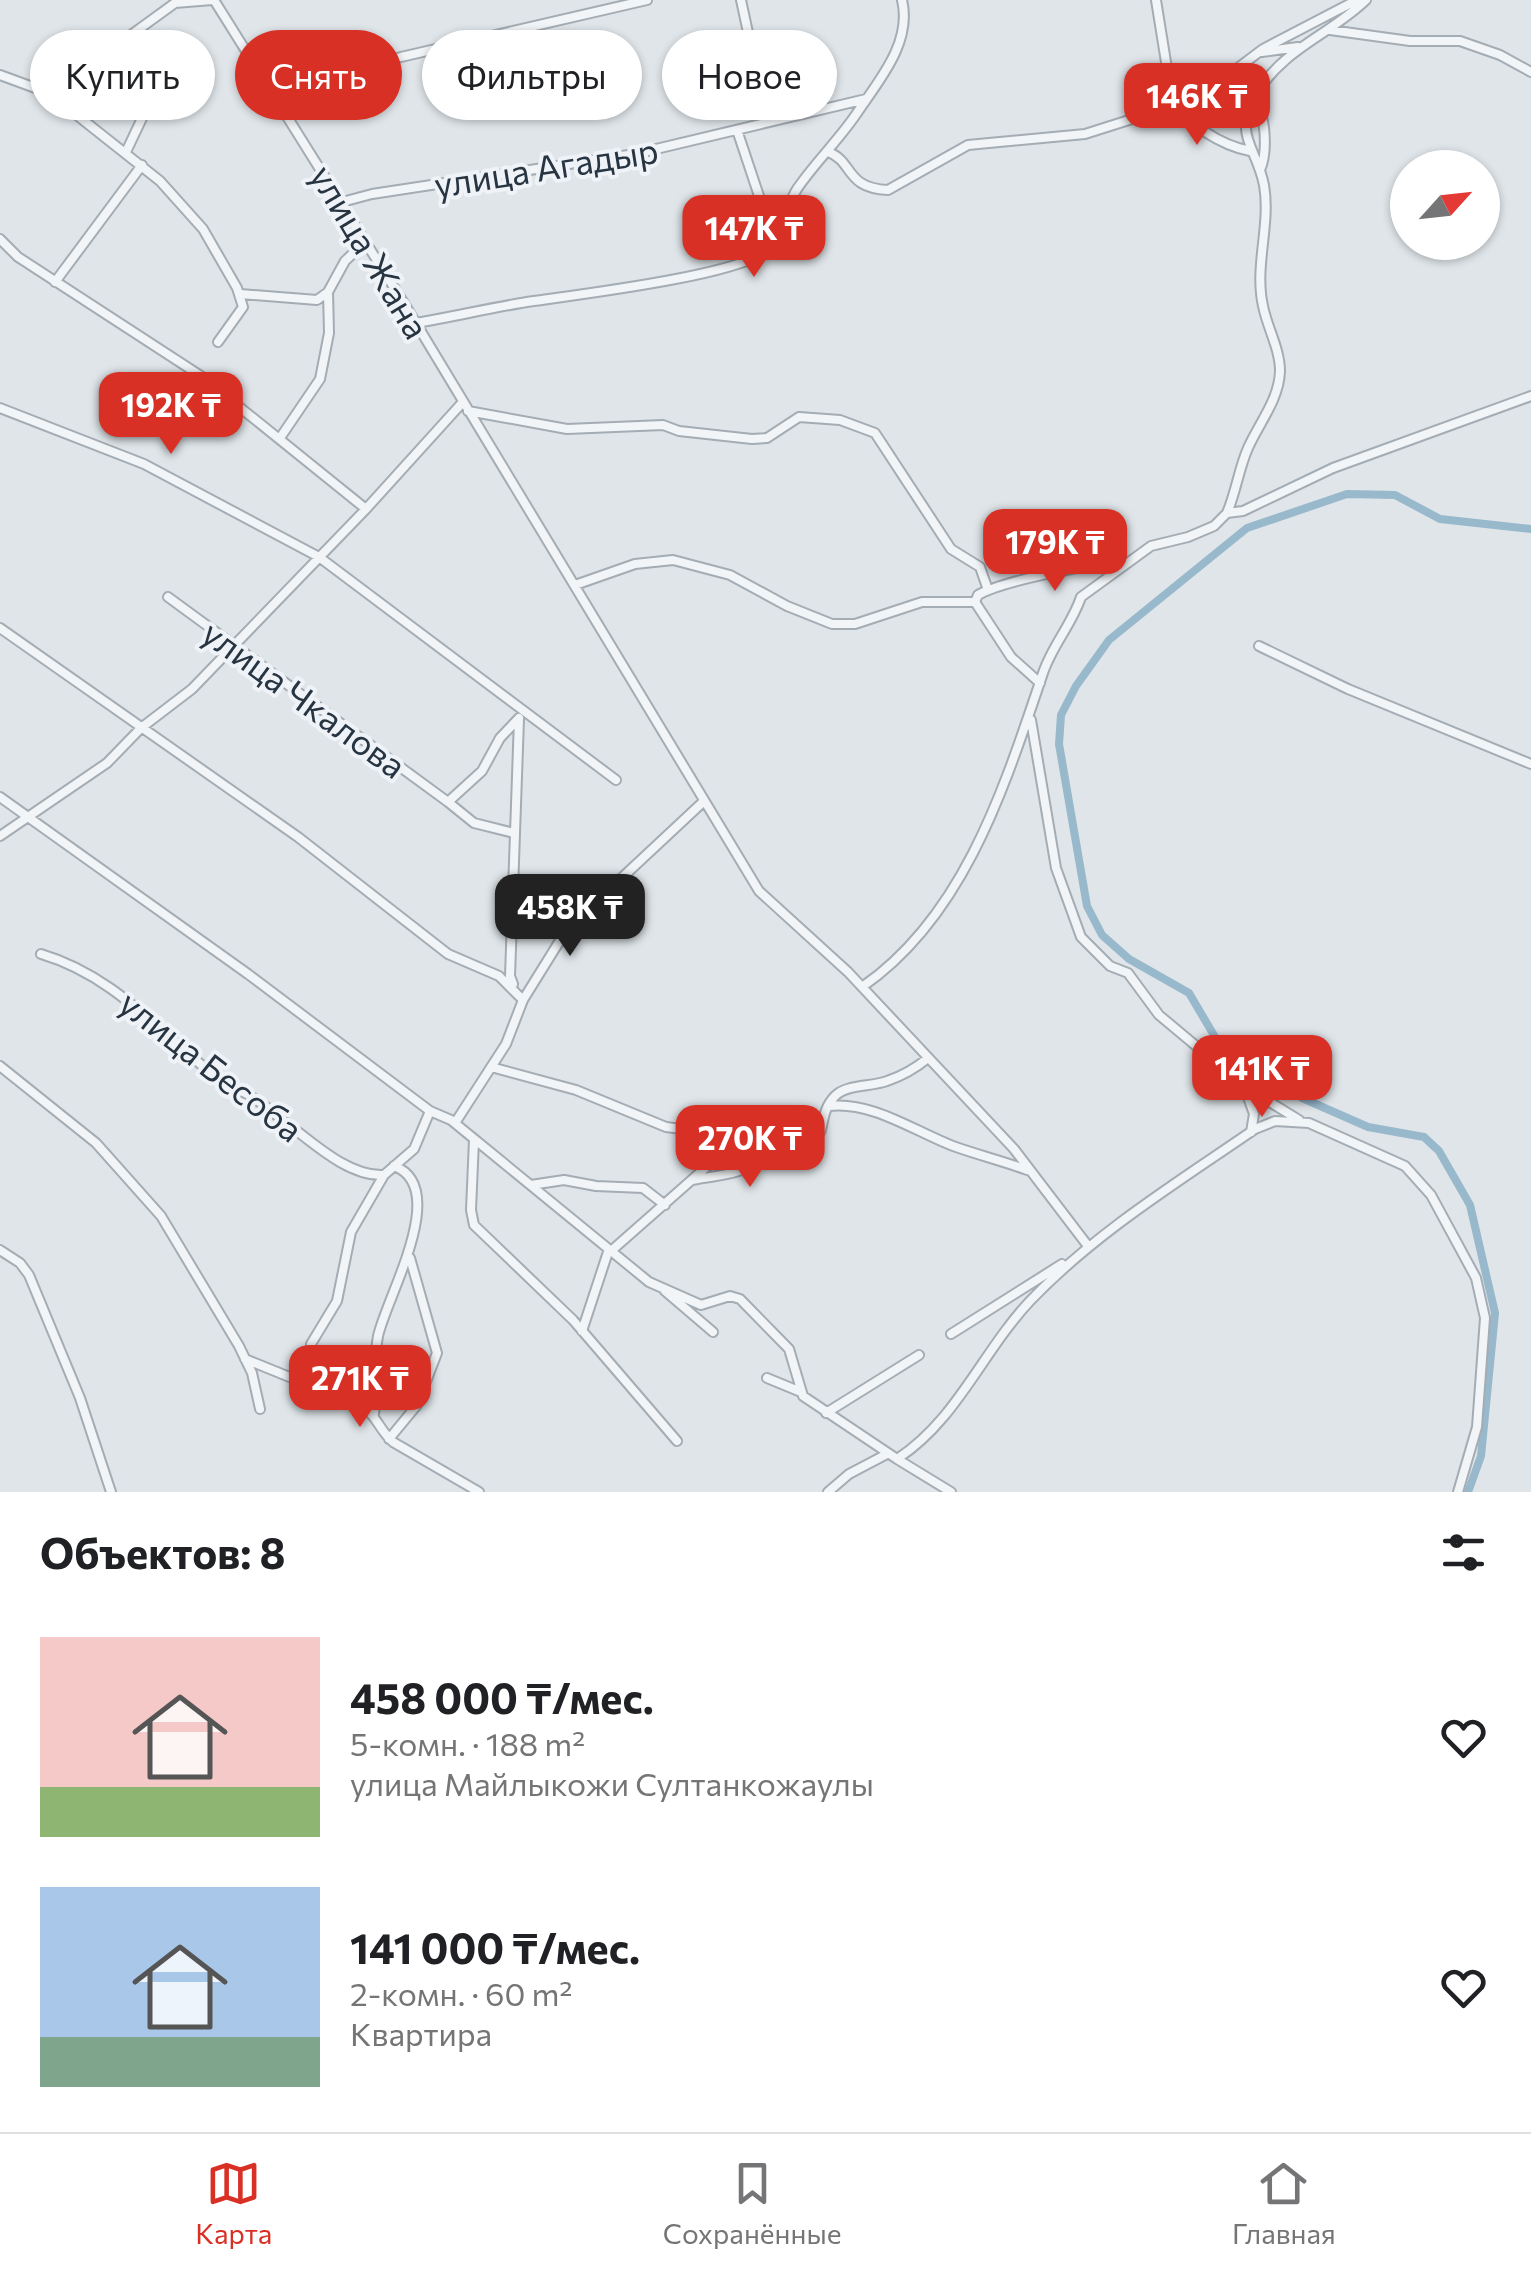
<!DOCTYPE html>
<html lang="ru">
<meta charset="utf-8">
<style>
body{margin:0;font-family:Commissioner,sans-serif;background:#f6f6f6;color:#202124;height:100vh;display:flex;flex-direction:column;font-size:38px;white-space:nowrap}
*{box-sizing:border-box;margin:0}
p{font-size:32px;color:#757577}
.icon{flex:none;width:55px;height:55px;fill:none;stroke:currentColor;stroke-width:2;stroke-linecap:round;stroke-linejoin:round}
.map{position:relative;height:1492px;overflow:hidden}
.details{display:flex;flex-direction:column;background:#fff;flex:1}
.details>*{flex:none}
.guide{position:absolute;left:30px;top:30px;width:1000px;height:90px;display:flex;gap:20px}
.needle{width:65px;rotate:63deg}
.controls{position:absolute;left:1390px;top:150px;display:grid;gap:20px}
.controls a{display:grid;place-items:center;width:110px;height:110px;border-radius:50%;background:#fff;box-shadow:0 2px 8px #0004;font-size:50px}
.price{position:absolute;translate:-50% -85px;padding:0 22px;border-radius:20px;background:#d93025;color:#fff;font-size:32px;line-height:65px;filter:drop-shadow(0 2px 5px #0008)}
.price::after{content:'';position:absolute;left:50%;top:60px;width:30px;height:22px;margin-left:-15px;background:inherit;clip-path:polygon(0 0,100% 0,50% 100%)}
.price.selected{background:#222;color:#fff}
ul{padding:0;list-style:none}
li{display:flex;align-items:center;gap:30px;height:250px;padding:0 40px}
li span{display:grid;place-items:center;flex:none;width:280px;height:200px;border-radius:0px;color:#555}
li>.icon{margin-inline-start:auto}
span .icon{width:120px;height:120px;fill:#fffc;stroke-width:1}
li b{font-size:42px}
h2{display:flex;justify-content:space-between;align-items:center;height:120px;padding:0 40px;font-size:42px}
.chip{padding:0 35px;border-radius:45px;background:#fff;box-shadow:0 2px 8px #0004;font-size:35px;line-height:90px}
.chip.selected{background:#d93025;color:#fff}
.tab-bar{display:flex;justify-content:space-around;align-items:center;height:140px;border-top:2px solid #e0e0e0;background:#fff;font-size:28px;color:#757577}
.tab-bar a{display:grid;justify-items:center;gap:5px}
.tab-bar .selected{color:#d93025}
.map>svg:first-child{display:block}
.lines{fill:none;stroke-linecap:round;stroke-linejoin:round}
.canal{stroke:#98b8cc;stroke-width:8}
.minor-casing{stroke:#a4acb4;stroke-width:12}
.minor{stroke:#f2f5f7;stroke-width:8}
.labels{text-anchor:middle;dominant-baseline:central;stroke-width:8;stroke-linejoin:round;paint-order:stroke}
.street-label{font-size:35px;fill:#273442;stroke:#eff3f7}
</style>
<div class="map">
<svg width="1531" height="1492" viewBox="0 0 1531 1492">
<rect width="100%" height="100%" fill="#dfe5e9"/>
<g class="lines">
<!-- canal -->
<path class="canal" d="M1468 1492 1481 1456 1495 1313 1470 1205 1439 1151 1424 1137 1368 1127 1302 1098 1215 1037 1189 993 1129 959 1102 935 1087 906 1059 744 1061 715 1076 686 1109 640 1247 528 1347 494 1395 495 1440 519 1531 529"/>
<defs>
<path id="minor" d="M214 0 405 305 759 891 848 972 1014 1149 1088 1246
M741 0 767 121
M1330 30 1410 41H1460L1500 55 1531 72
M1262 52 1298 47
M0 75 49 93 160 181 203 229 237 288 243 307 218 342
M1170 83H1218L1263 49 1357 0
M273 92 401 57 647 0
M51 95C78 90 87 57 113 53
M1171 95 1224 97 1246 119
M1254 99C1266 114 1268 152 1260 170
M1170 101C1190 124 1219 145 1250 151
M737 130 773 238
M126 152 144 114C140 88 115 75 113 48L175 3 212 0
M828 152C854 161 844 188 888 190L968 145 1085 134 1151 113 1165 105 1171 93 1156 0
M342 202 372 194 635 154 866 99
M0 239 18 257 201 376 366 509
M55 282 142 165
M240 294 317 300 328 292 345 261 366 241
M416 323C451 317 486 309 521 303 566 296 740 276 767 250 781 236 786 206 797 189 816 161 841 138 859 110 881 78 912 41 902 0
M0 408 144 464 319 557 616 780
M468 411 567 429 663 425 679 431 752 439 767 438 799 417 840 420 875 433 951 549 980 567 988 590
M280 438 320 379 329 333 328 292
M1227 513C1236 492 1239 468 1248 448 1259 423 1279 400 1280 371 1280 349 1267 327 1263 306 1254 266 1271 225 1264 185 1256 145 1232 136 1257 93 1283 49 1331 34 1366 0
M575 585 635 564 673 560 730 575 787 606 832 624H855L922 602H975
M168 597 448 802 482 771 500 738 519 718
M975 602 978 595C1000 582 1097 561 1122 564
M975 602 1011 657 1040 683
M0 628 298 837 448 954 499 976 523 1000
M1259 646 1348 689 1531 764
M1031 720 1056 868 1081 937 1110 966 1128 973 1159 1015 1244 1086 1254 1114 1251 1132
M0 797 248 974 430 1111 451 1120 649 1282 701 1305 730 1296 740 1299 789 1349 803 1396 897 1459C957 1420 982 1352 1030 1301 1095 1233 1178 1182 1255 1129L1275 1121 1309 1123 1405 1166 1431 1195 1476 1278 1485 1318 1477 1427 1458 1492
M448 802 474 823 514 833
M0 836 107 763 141 728 192 689 366 509 462 403
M41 954C116 976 160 1034 220 1080 228 1087 238 1089 247 1094 260 1101 272 1112 284 1121 311 1141 348 1177 384 1175
M513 984 510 976 519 719
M862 987C965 916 1005 785 1043 673 1052 646 1072 624 1081 597L1151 546 1188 537 1214 526 1227 513 1243 511 1333 468 1531 396
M0 1066 96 1143 161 1216 239 1346 252 1373 260 1409
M491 1067 576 1090 666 1127 713 1133 753 1123 787 1149C837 1143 812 1120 835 1096 847 1084 871 1087 887 1081 902 1076 916 1068 928 1058
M1247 1088 1299 1120
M829 1106C872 1101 914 1131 953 1146 978 1155 1003 1161 1027 1170
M455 1123 506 1044 523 1000 559 942 597 901 703 802
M474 1140 471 1210 474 1225 573 1320 677 1441
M692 1180C734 1172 748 1177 777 1142
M531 1185 564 1180 596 1186 643 1188 665 1205
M0 1250 20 1263 29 1275 80 1398 111 1492
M611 1251 754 1125
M665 1291 713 1332
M582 1331 609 1249
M951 1334 1062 1264
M245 1359 361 1406C377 1415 379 1430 393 1442L479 1492
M767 1378 801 1392
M309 1385 313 1374 311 1344 337 1301 351 1232 384 1175 414 1149 430 1111
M826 1413 919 1355
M374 1414C378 1388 373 1362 378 1336 387 1296 451 1187 394 1166
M389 1439 417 1405 437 1353 410 1258
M897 1459 951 1492
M828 1492 849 1474 887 1454"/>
</defs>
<!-- minor casing -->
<use href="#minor" class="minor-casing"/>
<!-- minor -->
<use href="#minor" class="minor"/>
</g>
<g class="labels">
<!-- street labels -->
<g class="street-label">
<text transform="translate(546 166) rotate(-9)">улица Агадыр</text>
<text transform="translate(371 251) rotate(59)">улица Жана</text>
<text transform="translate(305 698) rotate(36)">улица Чкалова</text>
<text transform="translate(212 1065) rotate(38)">улица Бесоба</text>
</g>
</g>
</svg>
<div class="controls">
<a><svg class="needle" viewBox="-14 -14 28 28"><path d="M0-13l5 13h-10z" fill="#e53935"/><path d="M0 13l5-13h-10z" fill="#757577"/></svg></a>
</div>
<b class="price" style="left:1197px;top:148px">146K ₸</b>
<b class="price" style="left:754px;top:280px">147K ₸</b>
<b class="price" style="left:171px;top:457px">192K ₸</b>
<b class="price" style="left:1055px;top:594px">179K ₸</b>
<b class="price selected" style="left:570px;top:959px">458K ₸</b>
<b class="price" style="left:1262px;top:1120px">141K ₸</b>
<b class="price" style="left:750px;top:1190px">270K ₸</b>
<b class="price" style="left:360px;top:1430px">271K ₸</b>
<div class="guide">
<a class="chip">Купить</a>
<a class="chip selected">Снять</a>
<a class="chip">Фильтры</a>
<a class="chip">Новое</a>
</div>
</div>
<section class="details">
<h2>Объектов: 8<svg class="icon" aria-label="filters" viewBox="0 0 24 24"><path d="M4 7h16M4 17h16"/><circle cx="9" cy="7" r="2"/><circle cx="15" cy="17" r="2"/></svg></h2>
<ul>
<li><span style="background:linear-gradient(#f6c9c9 75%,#8fb573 0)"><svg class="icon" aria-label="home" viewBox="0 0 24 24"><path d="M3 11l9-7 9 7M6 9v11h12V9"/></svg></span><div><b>458 000 ₸/мес.</b><p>5-комн. · 188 m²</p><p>улица Майлыкожи Султанкожаулы</p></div><svg class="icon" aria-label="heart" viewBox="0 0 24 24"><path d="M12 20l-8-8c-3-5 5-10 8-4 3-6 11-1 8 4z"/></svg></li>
<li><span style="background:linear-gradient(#a9c7e8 75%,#7fa58c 0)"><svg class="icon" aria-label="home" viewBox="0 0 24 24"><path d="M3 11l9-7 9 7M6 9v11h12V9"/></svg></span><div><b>141 000 ₸/мес.</b><p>2-комн. · 60 m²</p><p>Квартира</p></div><svg class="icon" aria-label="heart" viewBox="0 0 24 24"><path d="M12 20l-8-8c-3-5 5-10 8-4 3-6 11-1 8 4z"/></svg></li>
</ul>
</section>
<nav class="tab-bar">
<a class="selected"><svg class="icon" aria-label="map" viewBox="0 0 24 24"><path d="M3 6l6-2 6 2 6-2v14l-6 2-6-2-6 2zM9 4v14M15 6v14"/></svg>Карта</a>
<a><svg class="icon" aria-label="saved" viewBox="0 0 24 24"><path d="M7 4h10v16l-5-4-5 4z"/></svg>Сохранённые</a>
<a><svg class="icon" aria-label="home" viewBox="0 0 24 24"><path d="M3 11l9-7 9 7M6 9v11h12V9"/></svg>Главная</a>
</nav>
